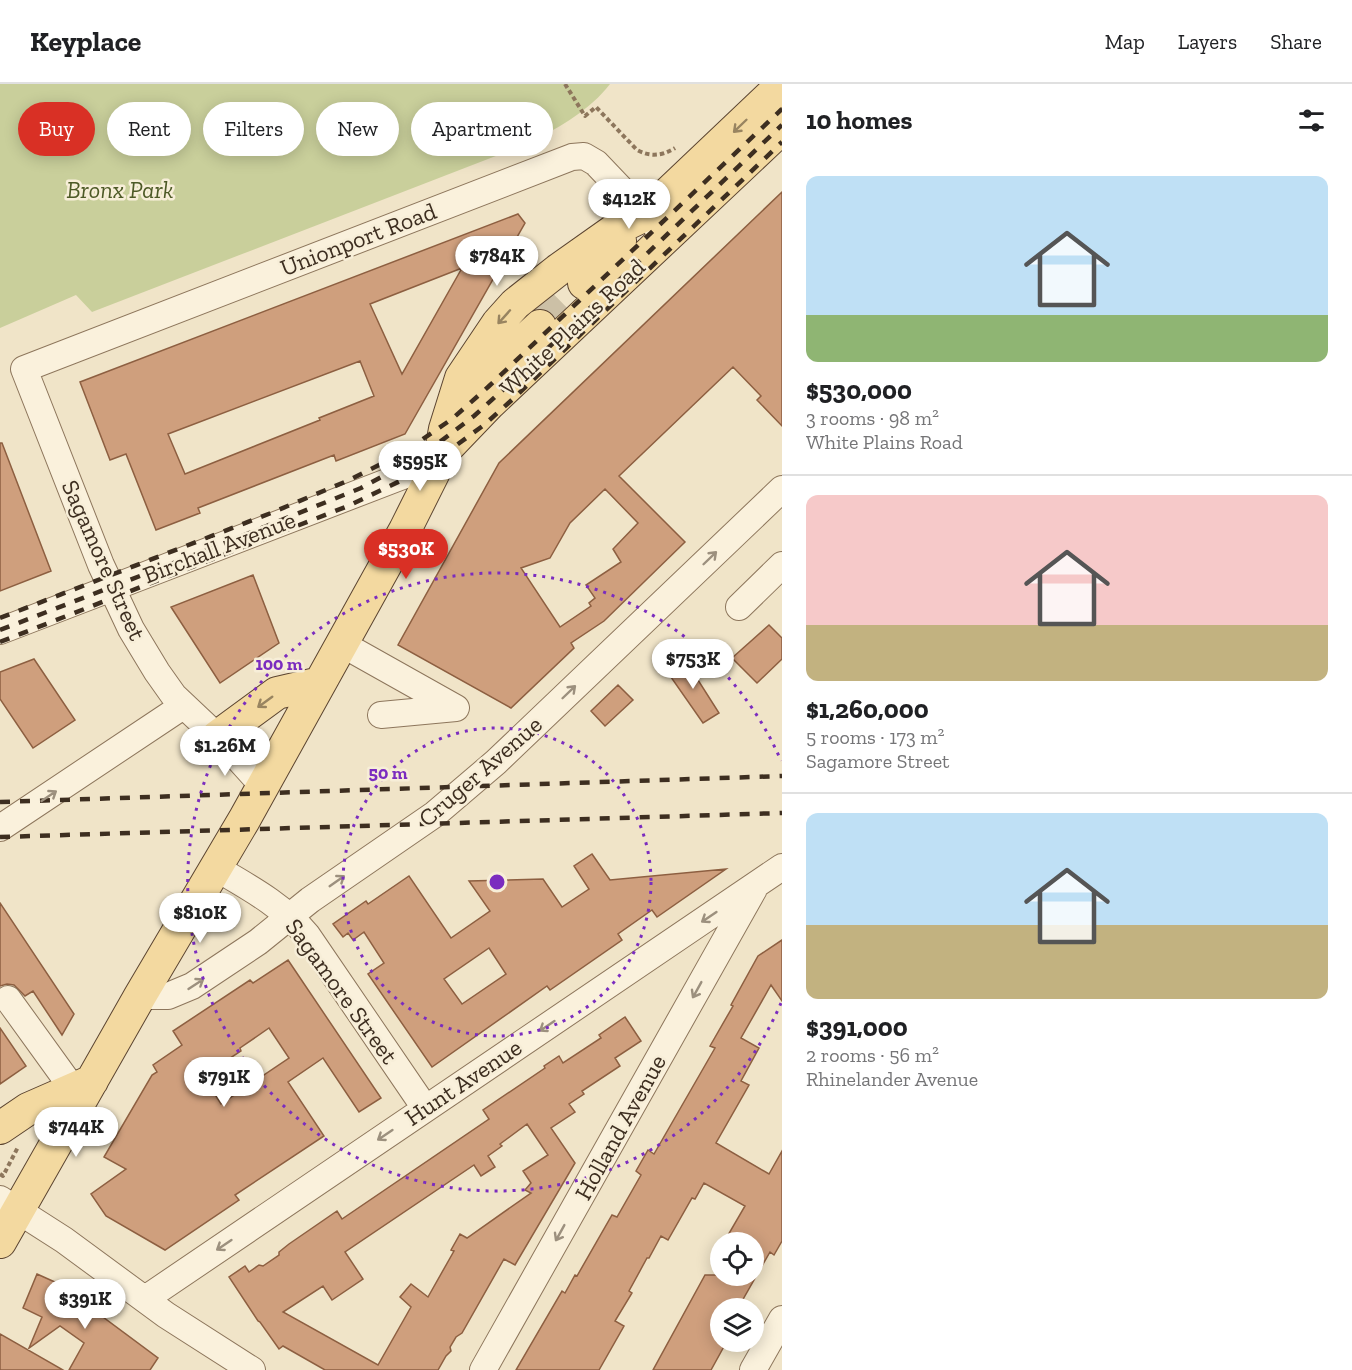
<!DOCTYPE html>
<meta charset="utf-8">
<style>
body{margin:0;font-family:"Zilla Slab",serif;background:#f2f2f2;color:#202124;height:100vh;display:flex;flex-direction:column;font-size:22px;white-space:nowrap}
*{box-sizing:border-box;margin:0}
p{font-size:20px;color:#757577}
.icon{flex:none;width:33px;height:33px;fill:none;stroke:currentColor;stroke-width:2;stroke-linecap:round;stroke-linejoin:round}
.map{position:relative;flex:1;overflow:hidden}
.side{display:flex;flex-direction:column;background:#fff;width:570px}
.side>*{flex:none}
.guide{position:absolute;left:18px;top:18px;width:570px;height:54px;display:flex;gap:12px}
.buttons{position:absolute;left:710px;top:1148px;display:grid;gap:12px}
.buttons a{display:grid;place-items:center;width:54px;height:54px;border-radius:50%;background:#fff;box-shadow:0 3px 15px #0003;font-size:30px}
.price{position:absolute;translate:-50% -51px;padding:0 14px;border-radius:21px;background:#fff;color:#222;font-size:20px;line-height:39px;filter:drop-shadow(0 2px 3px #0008)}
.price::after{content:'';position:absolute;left:50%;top:36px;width:18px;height:14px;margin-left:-9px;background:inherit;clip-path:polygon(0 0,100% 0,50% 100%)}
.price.active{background:#d93025;color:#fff}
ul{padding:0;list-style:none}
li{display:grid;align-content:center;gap:12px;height:318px;padding:0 24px}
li+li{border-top:2px solid #e0e0e0}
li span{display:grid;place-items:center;height:186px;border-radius:12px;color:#555}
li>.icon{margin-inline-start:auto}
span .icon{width:108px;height:108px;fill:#fffc;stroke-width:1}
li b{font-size:26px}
h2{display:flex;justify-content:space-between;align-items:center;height:72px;padding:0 24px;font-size:26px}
.pill{padding:0 21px;border-radius:27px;background:#fff;box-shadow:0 3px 15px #0003;font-size:21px;line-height:54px}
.pill.active{background:#d93025;color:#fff}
header{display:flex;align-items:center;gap:36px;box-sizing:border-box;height:84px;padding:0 30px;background:#fff;border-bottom:2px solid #e0e0e0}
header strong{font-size:28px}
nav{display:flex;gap:33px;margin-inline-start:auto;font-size:21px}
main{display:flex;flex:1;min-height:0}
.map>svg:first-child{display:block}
.green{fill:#c9cf9b}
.building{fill:#cf9f7d;stroke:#8d5f41;stroke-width:1.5;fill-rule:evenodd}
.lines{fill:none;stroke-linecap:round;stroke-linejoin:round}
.major-tunnel{stroke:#ccc0a6;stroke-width:32;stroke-dasharray:32 16;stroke-linecap:butt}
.minor-casing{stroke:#8d765c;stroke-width:28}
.major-casing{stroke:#5b4430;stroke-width:34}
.path{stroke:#8d765c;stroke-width:4;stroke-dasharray:4.5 3;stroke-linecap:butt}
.minor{stroke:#faf1dc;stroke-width:26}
.major{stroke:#f3d9a0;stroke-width:32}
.rail{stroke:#3d2e20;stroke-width:4.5;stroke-dasharray:10 10;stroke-linecap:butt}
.oneway{stroke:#988460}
.oneway2{stroke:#9c907e}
.ring{fill:none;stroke:#7b2cbf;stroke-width:3;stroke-dasharray:3 6}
.labels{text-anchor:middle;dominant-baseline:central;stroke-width:5;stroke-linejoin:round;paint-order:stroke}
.park-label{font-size:24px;font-style:italic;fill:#4d5a26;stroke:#f7eed8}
.street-label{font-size:24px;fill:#3d2e20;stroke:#f7eed8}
.centre{fill:#7b2cbf;stroke:#f7eed8;stroke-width:3}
.ring-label{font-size:18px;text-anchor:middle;font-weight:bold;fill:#7b2cbf;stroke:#f7eed8;stroke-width:5;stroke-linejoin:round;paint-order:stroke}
</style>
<header>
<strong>Keyplace</strong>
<nav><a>Map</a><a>Layers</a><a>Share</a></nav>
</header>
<main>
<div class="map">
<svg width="782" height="1286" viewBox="0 0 782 1286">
<rect width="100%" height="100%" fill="#f0e4c8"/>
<!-- green -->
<path class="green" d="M0 0H610C590 26 561 42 532 58L92 228 76 211 0 244Z"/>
<!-- building -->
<path class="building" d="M782 108V342L757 316 761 312 733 283 619 392 685 458 604 537 571 559 574 564 511 624 398 561 499 379ZM605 405 638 439 613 465 621 478 586 501 595 514 589 519 591 522 560 543 521 484 550 474 570 439Z
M518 130 525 139 405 350 336 377 334 371 198 424 200 429 156 446 126 370 110 376 80 298ZM462 184 402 290 370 220ZM360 277 374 312 319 334 320 336 185 390 168 350Z
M0 359H2L51 487 0 507Z
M253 491 279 559 220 599 171 523Z
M769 541 782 554V575L757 599 732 574Z
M684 574 719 629 703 639 666 586Z
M34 575 75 636 33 664 0 615V588Z
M618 601 633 616 605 642 591 627Z
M592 770 610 796 726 785 657 833 652 826 618 850 622 856 550 906 547 902 432 983 368 890 384 879 364 848 353 856 348 849 343 853 333 840 366 817 368 820 409 792 451 854 490 827 469 797 543 795 562 823 589 805 574 782ZM489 864 506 890 462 920 444 895Z
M0 819 74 930 62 951 33 907 25 912 14 901 7 900 0 902Z
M782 856V917L771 901 741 954 759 964 741 997 749 1001 716 1059 769 1090 782 1067V1157L774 1171 770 1168 738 1224H720L719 1257H727L711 1286H653L705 1191H753V1158H724L745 1122 704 1099 695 1115 692 1114 668 1156 661 1152 649 1174H647L629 1207 632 1209 615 1237 624 1242 599 1286H516L562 1207 565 1209 575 1191 577 1192 612 1131 617 1133 641 1091 636 1087 648 1066 654 1070 715 964 710 962 733 922 731 921 758 872Z
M288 876 381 1014 359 1028 323 974 288 998 324 1052 235 1111 239 1116 165 1166 106 1132 91 1110 126 1085 104 1073 152 991 157 988 153 981 182 961 173 947 250 896 253 899ZM269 944 289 974 221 1020 203 992 241 967 240 964Z
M625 933 641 957 615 974 620 982 582 1007 584 1010 569 1020 575 1028 551 1044 575 1079 515 1181 504 1175 462 1249 456 1253 450 1263 451 1267 446 1272 438 1286H325L283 1262 279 1265 260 1238 258 1237 229 1193 245 1182 249 1188 259 1181 263 1182 279 1171V1168L289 1160 337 1127 342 1135 489 1035 483 1026 545 984 544 982 559 972 563 979 601 954 599 951ZM527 1040 548 1071 523 1087 531 1099 525 1106 531 1109 467 1154 460 1150 451 1166 454 1167 428 1213 411 1200 400 1213 411 1223 378 1281 283 1228 323 1202 332 1216 363 1195 345 1168 474 1081 481 1092 495 1083 488 1072 502 1062 500 1060Z
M0 944 26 982 0 1000Z
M37 1190 57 1199 158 1274 150 1286H69L84 1259 60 1242 29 1264 42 1233 23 1224Z
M0 1250 63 1286H0Z"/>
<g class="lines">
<!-- major-tunnel -->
<path class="major-tunnel" d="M540 242 584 199"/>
<defs>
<path id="minor" d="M739 523 782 481
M0 547 439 378
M342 560 456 624 381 631
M263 702 227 662 174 612 157 588 131 545 101 481 24 285 572 73 584 72 596 79 657 143
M0 744 183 622
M216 784C250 804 282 821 307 851L425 1024
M140 912H168L192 902 258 858 310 816 435 730 496 678 782 405
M8 915 73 1005
M0 1115 64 1156 166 1231 252 1286
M145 1215 782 783
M483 1286 754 805
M753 1286 782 1235"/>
<path id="major" d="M584 199 620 157
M466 318 491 287 540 242
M442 369 490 319 782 44
M217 653 277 609 320 599
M0 1044 28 1025 92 997
M0 1158 140 912 244 736 405 446 439 378 445 345 461 294 498 239 515 220 558 186 616 145 645 131 782 1"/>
</defs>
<!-- minor casing -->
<use href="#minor" class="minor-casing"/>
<!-- major casing -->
<use href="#major" class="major-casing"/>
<!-- path -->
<path class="path" d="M565 0 585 32 596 23 637 66C650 73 662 72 675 64
M0 1090 3 1092 18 1063"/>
<!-- minor -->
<use href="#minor" class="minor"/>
<!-- major -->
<use href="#major" class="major"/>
<!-- rail -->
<path class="rail" d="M0 534 271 429 347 397 401 370 452 335 488 303 782 25
M0 546 215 463 361 404 424 370 474 332 526 285 782 41
M0 558 348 422 421 387 484 341 514 314 782 58
M0 718 782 692
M0 753 782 729"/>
</g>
<!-- one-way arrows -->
<defs><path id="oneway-shaft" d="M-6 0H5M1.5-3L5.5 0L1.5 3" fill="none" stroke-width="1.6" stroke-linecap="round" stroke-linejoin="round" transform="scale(1.5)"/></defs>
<g class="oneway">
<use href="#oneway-shaft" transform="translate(740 42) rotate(136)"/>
<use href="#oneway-shaft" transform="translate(504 233) rotate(132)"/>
<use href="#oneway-shaft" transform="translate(265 618) rotate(144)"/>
</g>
<g class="oneway2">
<use href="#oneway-shaft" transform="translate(710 474) rotate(-44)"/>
<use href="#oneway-shaft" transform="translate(569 608) rotate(-44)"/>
<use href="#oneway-shaft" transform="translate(49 712) rotate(-34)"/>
<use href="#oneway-shaft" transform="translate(337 797) rotate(-35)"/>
<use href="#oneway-shaft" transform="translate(709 833) rotate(146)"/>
<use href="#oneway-shaft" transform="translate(196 900) rotate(-33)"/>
<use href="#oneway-shaft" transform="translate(697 906) rotate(119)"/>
<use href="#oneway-shaft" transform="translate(547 942) rotate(146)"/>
<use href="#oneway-shaft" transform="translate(385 1051) rotate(146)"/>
<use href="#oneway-shaft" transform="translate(560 1149) rotate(119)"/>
<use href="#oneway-shaft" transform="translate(224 1161) rotate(146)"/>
</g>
<!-- distance rings -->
<g class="ring">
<circle cx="497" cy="798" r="154"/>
<path d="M781 919A309 309 0 1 1 781 677"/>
</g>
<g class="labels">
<!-- park labels -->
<g class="park-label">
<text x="120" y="105">Bronx Park</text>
</g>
<!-- street labels -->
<g class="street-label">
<text transform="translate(358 155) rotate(-21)">Unionport Road</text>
<text transform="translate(572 243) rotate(-43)">White Plains Road</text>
<text transform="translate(219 463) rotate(-21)">Birchall Avenue</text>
<text transform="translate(104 476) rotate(66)">Sagamore Street</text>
<text transform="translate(480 687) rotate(-41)">Cruger Avenue</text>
<text transform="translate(342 907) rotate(54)">Sagamore Street</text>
<text transform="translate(463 998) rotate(-34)">Hunt Avenue</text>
<text transform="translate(620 1043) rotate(-61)">Holland Avenue</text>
</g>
</g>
<circle cx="497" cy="798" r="9" class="centre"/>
<g class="ring-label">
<text x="279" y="586">100 m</text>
<text x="388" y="695">50 m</text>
</g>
</svg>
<div class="buttons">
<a><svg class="icon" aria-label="locate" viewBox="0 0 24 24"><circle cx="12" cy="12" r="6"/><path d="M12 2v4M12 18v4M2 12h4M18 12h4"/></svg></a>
<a><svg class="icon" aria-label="layers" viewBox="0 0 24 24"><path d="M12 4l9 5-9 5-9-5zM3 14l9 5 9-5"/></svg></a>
</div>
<b class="price" style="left:629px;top:146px">$412K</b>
<b class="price" style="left:497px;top:203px">$784K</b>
<b class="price" style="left:420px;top:408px">$595K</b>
<b class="price active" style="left:406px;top:496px">$530K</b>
<b class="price" style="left:693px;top:606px">$753K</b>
<b class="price" style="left:225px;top:693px">$1.26M</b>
<b class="price" style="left:200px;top:860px">$810K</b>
<b class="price" style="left:224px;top:1024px">$791K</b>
<b class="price" style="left:76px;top:1074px">$744K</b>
<b class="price" style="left:85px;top:1246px">$391K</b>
<div class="guide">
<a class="pill active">Buy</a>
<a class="pill">Rent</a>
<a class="pill">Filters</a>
<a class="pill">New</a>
<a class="pill">Apartment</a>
</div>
</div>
<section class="side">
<h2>10 homes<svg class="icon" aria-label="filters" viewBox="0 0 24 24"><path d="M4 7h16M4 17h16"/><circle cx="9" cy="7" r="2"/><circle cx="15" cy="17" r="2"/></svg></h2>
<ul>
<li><span style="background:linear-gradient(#bfe0f5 75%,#8fb573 0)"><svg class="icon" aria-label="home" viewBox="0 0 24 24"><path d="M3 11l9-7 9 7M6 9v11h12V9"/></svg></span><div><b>$530,000</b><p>3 rooms · 98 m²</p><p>White Plains Road</p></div></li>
<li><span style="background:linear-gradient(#f6c9c9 70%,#c2b280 0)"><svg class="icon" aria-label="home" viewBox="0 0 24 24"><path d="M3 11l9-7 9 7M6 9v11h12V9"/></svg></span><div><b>$1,260,000</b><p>5 rooms · 173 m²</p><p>Sagamore Street</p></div></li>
<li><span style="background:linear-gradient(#bfe0f5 60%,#c2b280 0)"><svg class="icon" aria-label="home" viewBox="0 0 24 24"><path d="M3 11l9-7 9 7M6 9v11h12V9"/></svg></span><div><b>$391,000</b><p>2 rooms · 56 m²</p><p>Rhinelander Avenue</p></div></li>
</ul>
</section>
</main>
